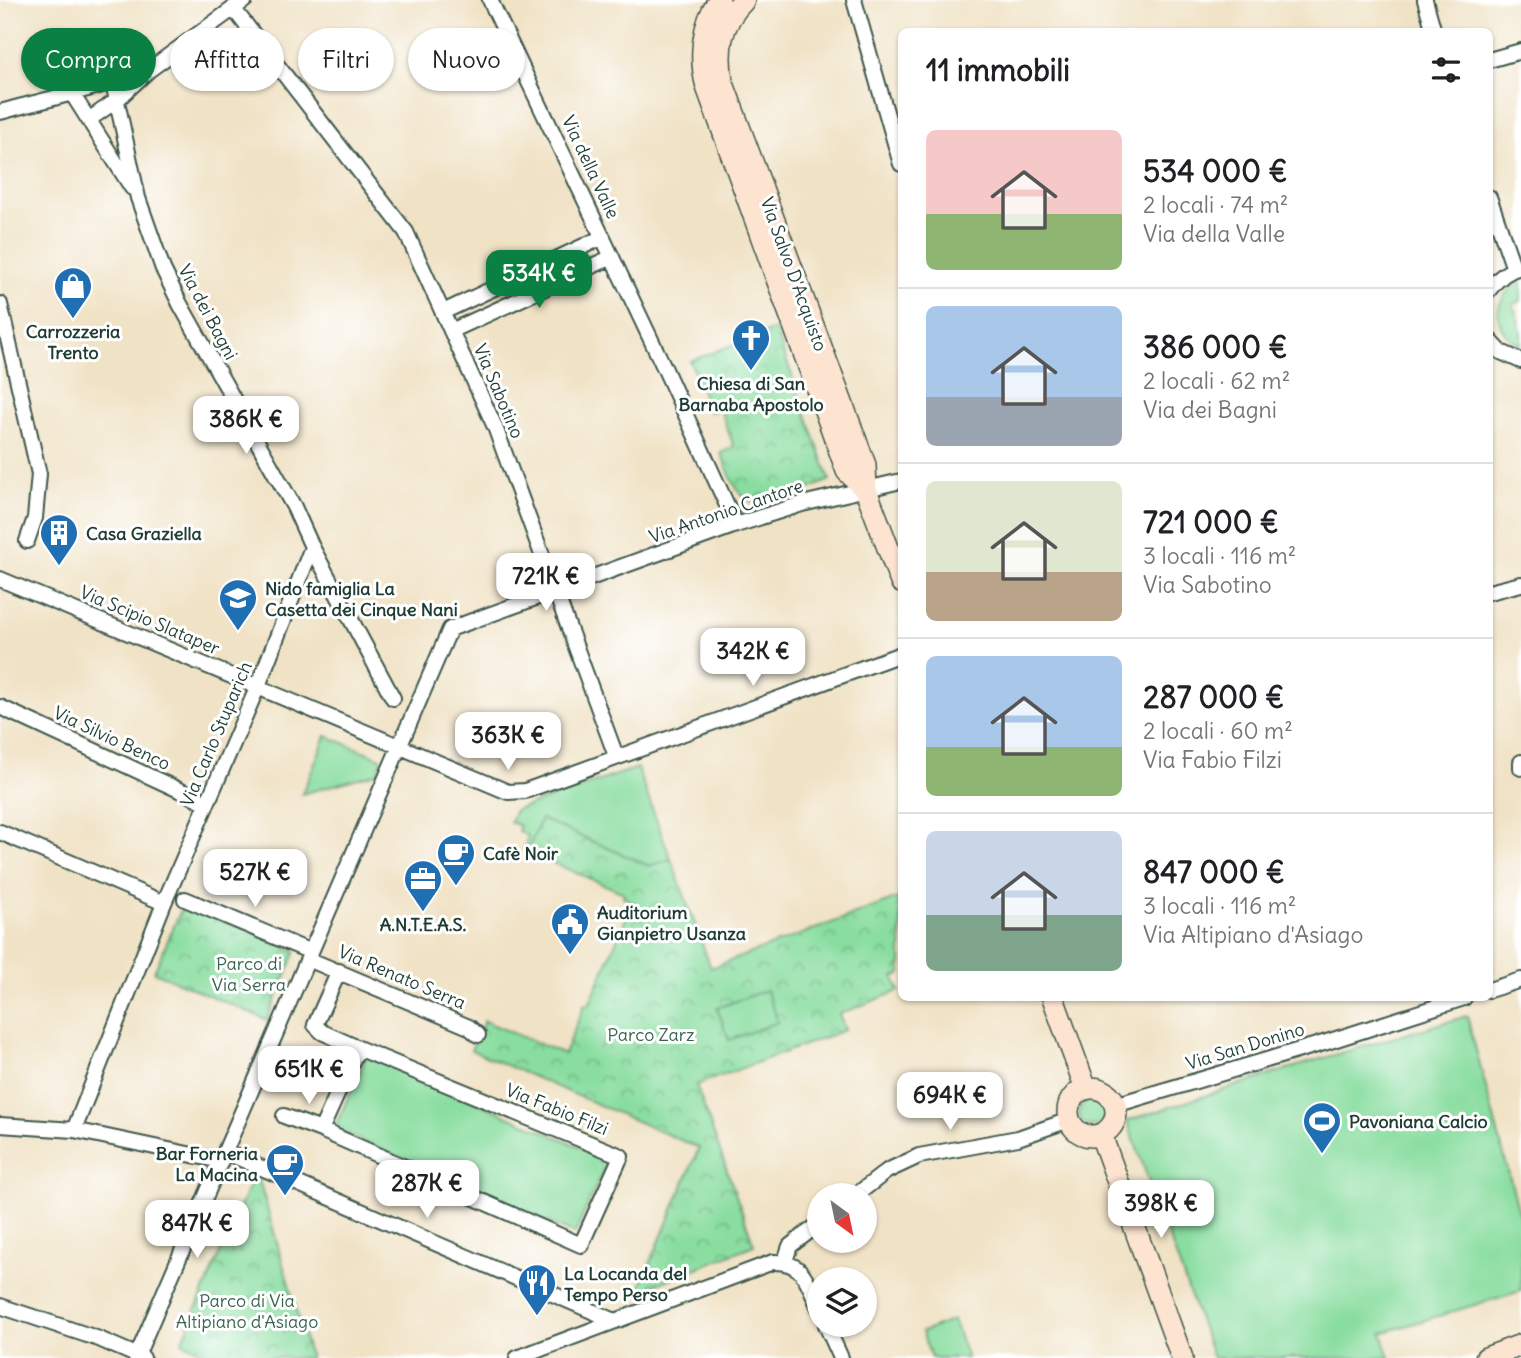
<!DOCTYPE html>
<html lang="it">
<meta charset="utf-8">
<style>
body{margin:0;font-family:Delius,sans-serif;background:#f6f6f6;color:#202124;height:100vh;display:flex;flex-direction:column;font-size:26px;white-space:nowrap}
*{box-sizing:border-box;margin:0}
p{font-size:23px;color:#757577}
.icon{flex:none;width:38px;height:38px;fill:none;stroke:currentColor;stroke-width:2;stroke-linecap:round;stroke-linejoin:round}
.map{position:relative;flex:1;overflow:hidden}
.drawer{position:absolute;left:898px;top:28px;width:595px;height:973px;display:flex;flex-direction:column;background:#fff;border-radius:10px;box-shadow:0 2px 5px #0004}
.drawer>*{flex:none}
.hud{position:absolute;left:21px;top:28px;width:665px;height:63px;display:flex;gap:14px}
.needle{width:46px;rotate:147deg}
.fabs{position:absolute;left:807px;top:1183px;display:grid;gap:14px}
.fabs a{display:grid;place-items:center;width:70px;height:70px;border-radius:50%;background:#fff;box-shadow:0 2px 5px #0004;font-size:35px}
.price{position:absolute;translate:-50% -60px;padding:0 16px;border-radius:14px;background:#fff;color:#222;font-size:23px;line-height:46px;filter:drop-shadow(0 2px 4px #0008)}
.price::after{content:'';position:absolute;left:50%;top:42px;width:21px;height:16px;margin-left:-10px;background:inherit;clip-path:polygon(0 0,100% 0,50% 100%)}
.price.active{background:#0b8043;color:#fff}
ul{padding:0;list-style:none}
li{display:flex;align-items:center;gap:21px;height:175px;padding:0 28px}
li+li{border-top:2px solid #e0e0e0}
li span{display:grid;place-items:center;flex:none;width:196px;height:140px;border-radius:10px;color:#555}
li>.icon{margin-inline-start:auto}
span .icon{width:84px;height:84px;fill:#fffc;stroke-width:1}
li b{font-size:30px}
h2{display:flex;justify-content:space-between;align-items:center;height:84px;padding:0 28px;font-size:30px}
.tag{padding:0 24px;border-radius:32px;background:#fff;box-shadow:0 2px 5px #0004;font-size:24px;line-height:63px}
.tag.active{background:#0b8043;color:#fff}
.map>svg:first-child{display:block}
.green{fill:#88dd9f;stroke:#548d6a;stroke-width:2}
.park{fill:url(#park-crowns);stroke:#548d6a;stroke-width:2;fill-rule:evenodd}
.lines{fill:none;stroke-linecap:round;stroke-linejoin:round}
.street-casing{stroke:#3e564a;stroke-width:18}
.secondary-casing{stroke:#3e564a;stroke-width:24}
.street{stroke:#fff;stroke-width:14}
.secondary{stroke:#fde4d1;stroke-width:21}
.labels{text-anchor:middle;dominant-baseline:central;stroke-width:6;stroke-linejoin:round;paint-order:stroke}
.street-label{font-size:18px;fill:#1f3d34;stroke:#fff}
.poi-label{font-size:18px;font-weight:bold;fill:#1f3d34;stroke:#fff;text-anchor:start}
.park-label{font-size:18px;fill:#39654f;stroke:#fff}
</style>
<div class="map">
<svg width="1521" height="1358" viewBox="0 0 1521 1358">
<defs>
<pattern id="park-crowns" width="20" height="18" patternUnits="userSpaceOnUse" patternTransform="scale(1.75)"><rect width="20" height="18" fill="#88dd9f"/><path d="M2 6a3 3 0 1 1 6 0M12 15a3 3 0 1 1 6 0" fill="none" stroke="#6fb482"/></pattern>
</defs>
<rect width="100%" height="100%" fill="#fff"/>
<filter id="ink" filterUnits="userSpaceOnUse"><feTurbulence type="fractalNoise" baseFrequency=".0143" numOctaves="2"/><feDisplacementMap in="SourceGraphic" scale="14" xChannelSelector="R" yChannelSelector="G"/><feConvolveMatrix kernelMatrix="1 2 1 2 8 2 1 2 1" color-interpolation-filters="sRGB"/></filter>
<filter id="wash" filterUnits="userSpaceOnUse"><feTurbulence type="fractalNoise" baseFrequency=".00686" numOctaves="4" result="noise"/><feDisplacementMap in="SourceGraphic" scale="28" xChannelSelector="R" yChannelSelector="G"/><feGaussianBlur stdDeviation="1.57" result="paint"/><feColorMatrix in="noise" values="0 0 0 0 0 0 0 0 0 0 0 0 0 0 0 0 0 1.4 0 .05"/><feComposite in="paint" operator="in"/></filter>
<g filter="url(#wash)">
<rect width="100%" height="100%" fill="#f0e2c5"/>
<!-- green -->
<path class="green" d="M1521 282V301L1513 304 1521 330V345C1490 332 1492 295 1521 282Z
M326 736 381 758 382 761 377 773 302 794Z
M637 768 671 859 649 866 580 836 565 868 523 850 528 836 518 831 520 826 510 822 515 810Z
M767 989 779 1022 728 1041 716 1008Z
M1467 1016 1521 1220V1291L1382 1333 1390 1358H1213L1127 1121 1307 1063Z
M367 1055 608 1159 575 1234 334 1129Z
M1079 1113a13 13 0 1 1 26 0a13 13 0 1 1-26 0Z
M953 1320 967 1358H931L922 1332Z"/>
<!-- park -->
<path class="park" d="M775 329 830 480C810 488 760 514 743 496 732 485 727 467 721 453L734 447 720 409 710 412 690 361Z
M541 819 649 866 671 859 711 968 898 898 901 908V974L894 977 899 991 839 1014 845 1030 696 1085 754 1245 638 1292 699 1148 471 1050 484 1021 564 1054 585 1004 589 1005 633 902 623 897 624 893 527 852ZM766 990 778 1022 729 1040 717 1008Z
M184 903 296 951 267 1020 154 972Z
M253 1177 259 1180 310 1358H218L182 1342Z"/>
</g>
<g filter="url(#ink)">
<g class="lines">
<defs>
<path id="street" d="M490 0 663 365 736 525
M854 0 901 164
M1425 0 1434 32
M233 8 406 232 495 427 616 756
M1489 60 1521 51
M113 83 138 198 163 269 180 304 294 507 312 547 393 698
M71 92 132 188
M0 112C47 99 95 89 141 73
M90 119 117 100 149 70 245 0
M1489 197 1514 269
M1489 290C1497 279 1507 270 1521 267
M0 304 39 474 35 518 27 541
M443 312 603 237
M451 331 612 257
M1489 339 1501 352 1521 361
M0 579 508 792 525 791 901 654
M1489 592 1521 584
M0 707 207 803
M1521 762V768
M0 832 164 903
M185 899 311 952
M308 959 469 1027 478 1035
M339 971 315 1025 322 1032 358 1048
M1489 990 1521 980
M358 1048 621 1156 581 1245 321 1130Z
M1115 1105 1327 1042 1464 998
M284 1116 321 1130
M0 1125 74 1130 221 1161
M74 1130 164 903 258 686 312 547
M225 1152 615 1321
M856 1195 887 1171 919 1156 1018 1138 1069 1120
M785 1261 790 1246 819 1224
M0 1306 99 1339 143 1358
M826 1325 841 1358
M136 1358 450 629 736 525 802 504 901 481
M517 1358 773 1262C805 1261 808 1284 819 1308"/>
<path id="secondary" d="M719 0C702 25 699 58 707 87L847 471 866 490
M744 0C720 24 717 49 722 81L865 465 866 490 901 582
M1053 998 1086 1089
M1068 1112a24 24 0 1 1 48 0a24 24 0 1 1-48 0Z
M1101 1135 1182 1358
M1486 1358 1521 1345"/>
</defs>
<!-- street casing -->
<use href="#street" class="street-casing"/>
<!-- secondary casing -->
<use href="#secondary" class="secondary-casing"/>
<!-- street -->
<use href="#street" class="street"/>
<!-- secondary -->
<use href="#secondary" class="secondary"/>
</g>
</g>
<!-- icons -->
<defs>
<symbol id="shop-pin" viewBox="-11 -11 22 30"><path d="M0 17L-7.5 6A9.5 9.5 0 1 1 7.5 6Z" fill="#1f6fb2" stroke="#fff"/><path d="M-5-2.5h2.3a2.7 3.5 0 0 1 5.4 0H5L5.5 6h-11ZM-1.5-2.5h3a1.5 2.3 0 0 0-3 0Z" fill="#fff"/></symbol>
<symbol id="church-pin" viewBox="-11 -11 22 30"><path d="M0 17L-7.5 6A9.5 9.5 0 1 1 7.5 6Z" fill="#1f6fb2" stroke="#fff"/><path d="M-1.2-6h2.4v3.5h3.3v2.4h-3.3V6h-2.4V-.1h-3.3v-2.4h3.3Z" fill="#fff"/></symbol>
<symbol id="building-pin" viewBox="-11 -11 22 30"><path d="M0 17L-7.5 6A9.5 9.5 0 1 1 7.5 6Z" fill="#1f6fb2" stroke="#fff"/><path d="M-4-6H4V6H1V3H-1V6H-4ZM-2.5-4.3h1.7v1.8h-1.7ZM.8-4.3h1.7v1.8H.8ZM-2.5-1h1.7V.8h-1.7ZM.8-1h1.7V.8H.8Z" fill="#fff"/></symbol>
<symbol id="school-pin" viewBox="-11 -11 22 30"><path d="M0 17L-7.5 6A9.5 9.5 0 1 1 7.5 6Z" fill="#1f6fb2" stroke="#fff"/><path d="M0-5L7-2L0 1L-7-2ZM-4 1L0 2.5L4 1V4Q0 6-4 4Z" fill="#fff"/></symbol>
<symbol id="cafe-pin" viewBox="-11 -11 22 30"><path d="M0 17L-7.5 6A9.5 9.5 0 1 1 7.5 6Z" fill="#1f6fb2" stroke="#fff"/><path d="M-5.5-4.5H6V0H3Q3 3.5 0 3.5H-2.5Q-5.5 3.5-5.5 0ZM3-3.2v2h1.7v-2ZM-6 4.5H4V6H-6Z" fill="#fff"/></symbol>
<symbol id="office-pin" viewBox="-11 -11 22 30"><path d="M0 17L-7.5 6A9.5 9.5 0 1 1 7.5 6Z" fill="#1f6fb2" stroke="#fff"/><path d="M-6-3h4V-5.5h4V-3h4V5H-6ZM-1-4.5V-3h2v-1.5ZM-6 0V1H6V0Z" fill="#fff"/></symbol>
<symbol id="civic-pin" viewBox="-11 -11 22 30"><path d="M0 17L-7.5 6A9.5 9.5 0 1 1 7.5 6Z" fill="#1f6fb2" stroke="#fff"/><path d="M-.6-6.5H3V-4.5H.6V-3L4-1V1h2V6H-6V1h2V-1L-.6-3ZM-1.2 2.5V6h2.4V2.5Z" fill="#fff"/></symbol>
<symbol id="stadium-pin" viewBox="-11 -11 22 30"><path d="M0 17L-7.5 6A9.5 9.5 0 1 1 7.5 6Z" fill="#1f6fb2" stroke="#fff"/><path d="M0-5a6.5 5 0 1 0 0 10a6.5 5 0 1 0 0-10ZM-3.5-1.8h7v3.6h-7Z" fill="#fff"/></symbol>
<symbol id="restaurant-pin" viewBox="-11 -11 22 30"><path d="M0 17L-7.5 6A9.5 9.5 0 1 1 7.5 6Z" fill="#1f6fb2" stroke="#fff"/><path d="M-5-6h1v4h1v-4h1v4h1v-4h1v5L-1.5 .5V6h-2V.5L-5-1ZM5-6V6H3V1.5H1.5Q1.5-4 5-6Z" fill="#fff"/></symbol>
</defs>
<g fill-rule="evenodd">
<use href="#shop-pin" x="51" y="264" width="44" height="60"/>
<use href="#church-pin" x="729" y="316" width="44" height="60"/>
<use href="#building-pin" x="37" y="511" width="44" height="60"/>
<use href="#school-pin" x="216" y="576" width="44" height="60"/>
<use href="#cafe-pin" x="434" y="831" width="44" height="60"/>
<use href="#office-pin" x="401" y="857" width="44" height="60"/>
<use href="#civic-pin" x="548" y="900" width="44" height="60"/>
<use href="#stadium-pin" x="1300" y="1099" width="44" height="60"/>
<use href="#cafe-pin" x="263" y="1141" width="44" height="60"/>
<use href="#restaurant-pin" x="515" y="1261" width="44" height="60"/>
</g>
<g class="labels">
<!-- street labels -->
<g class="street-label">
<text transform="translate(591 167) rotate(65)">Via della Valle</text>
<text transform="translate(794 274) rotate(70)">Via Salvo D'Acquisto</text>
<text transform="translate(208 312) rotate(62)">Via dei Bagni</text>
<text transform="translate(499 391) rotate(67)">Via Sabotino</text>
<text transform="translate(726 511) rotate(-19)">Via Antonio Cantore</text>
<text transform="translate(150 620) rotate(23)">Via Scipio Slataper</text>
<text transform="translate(216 734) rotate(-67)">Via Carlo Stuparich</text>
<text transform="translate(112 738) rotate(25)">Via Silvio Benco</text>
<text transform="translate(402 977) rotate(23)">Via Renato Serra</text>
<text transform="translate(1245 1046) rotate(-17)">Via San Donino</text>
<text transform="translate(557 1109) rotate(22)">Via Fabio Filzi</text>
</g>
<!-- poi labels -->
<g class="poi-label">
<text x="73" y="331" text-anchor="middle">Carrozzeria<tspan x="73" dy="21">Trento</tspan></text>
<text x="751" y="383" text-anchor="middle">Chiesa di San<tspan x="751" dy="21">Barnaba Apostolo</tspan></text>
<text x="86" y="533">Casa Graziella</text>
<text x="265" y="588">Nido famiglia La<tspan x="265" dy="21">Casetta dei Cinque Nani</tspan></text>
<text x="483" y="853">Cafè Noir</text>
<text x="597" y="912">Auditorium<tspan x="597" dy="21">Gianpietro Usanza</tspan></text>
<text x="423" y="924" text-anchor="middle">A.N.T.E.A.S.</text>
<text x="1349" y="1121">Pavoniana Calcio</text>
<text x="258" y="1153" text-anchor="end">Bar Forneria<tspan x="258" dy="21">La Macina</tspan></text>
<text x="564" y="1273">La Locanda del<tspan x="564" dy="21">Tempo Perso</tspan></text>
</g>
<!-- park labels -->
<g class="park-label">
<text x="249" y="963">Parco di<tspan x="249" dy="21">Via Serra</tspan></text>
<text x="651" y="1034">Parco Zarz</text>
<text x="247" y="1300">Parco di Via<tspan x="247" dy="21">Altipiano d'Asiago</tspan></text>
</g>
</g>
</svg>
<div class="fabs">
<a><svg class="needle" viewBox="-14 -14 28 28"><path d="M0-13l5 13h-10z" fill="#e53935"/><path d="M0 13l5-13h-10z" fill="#757577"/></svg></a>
<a><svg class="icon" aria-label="layers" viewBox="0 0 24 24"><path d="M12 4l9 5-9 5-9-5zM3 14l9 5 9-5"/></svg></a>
</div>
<b class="price active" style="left:539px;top:310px">534K €</b>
<b class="price" style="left:246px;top:456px">386K €</b>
<b class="price" style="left:546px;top:613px">721K €</b>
<b class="price" style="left:753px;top:688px">342K €</b>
<b class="price" style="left:508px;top:772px">363K €</b>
<b class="price" style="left:255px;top:909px">527K €</b>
<b class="price" style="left:309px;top:1106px">651K €</b>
<b class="price" style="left:950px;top:1132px">694K €</b>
<b class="price" style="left:427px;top:1220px">287K €</b>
<b class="price" style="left:1161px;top:1240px">398K €</b>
<b class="price" style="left:197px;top:1260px">847K €</b>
<div class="hud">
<a class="tag active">Compra</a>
<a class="tag">Affitta</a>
<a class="tag">Filtri</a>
<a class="tag">Nuovo</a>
</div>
<section class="drawer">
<h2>11 immobili<svg class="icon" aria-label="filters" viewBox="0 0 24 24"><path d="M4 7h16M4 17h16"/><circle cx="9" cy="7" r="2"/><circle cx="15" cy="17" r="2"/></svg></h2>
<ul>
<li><span style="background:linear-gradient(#f6c9c9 60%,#8fb573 0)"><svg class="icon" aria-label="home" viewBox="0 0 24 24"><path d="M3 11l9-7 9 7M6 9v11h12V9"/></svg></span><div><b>534 000 €</b><p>2 locali · 74 m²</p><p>Via della Valle</p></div></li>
<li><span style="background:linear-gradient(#a9c7e8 65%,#9aa5b1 0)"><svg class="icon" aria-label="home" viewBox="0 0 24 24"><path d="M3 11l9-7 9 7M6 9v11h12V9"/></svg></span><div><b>386 000 €</b><p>2 locali · 62 m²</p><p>Via dei Bagni</p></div></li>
<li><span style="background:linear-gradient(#dfe7d0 65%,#b9a48a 0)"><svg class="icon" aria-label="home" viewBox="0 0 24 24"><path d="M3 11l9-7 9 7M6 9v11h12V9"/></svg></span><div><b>721 000 €</b><p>3 locali · 116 m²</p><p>Via Sabotino</p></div></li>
<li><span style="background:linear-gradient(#a9c7e8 65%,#8fb573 0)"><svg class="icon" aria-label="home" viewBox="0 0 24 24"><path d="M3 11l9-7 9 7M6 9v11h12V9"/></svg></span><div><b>287 000 €</b><p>2 locali · 60 m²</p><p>Via Fabio Filzi</p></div></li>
<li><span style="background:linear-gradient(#c9d6e8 60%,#7fa58c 0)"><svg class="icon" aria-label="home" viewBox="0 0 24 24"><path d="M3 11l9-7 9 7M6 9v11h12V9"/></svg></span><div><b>847 000 €</b><p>3 locali · 116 m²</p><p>Via Altipiano d'Asiago</p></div></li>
</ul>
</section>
</div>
